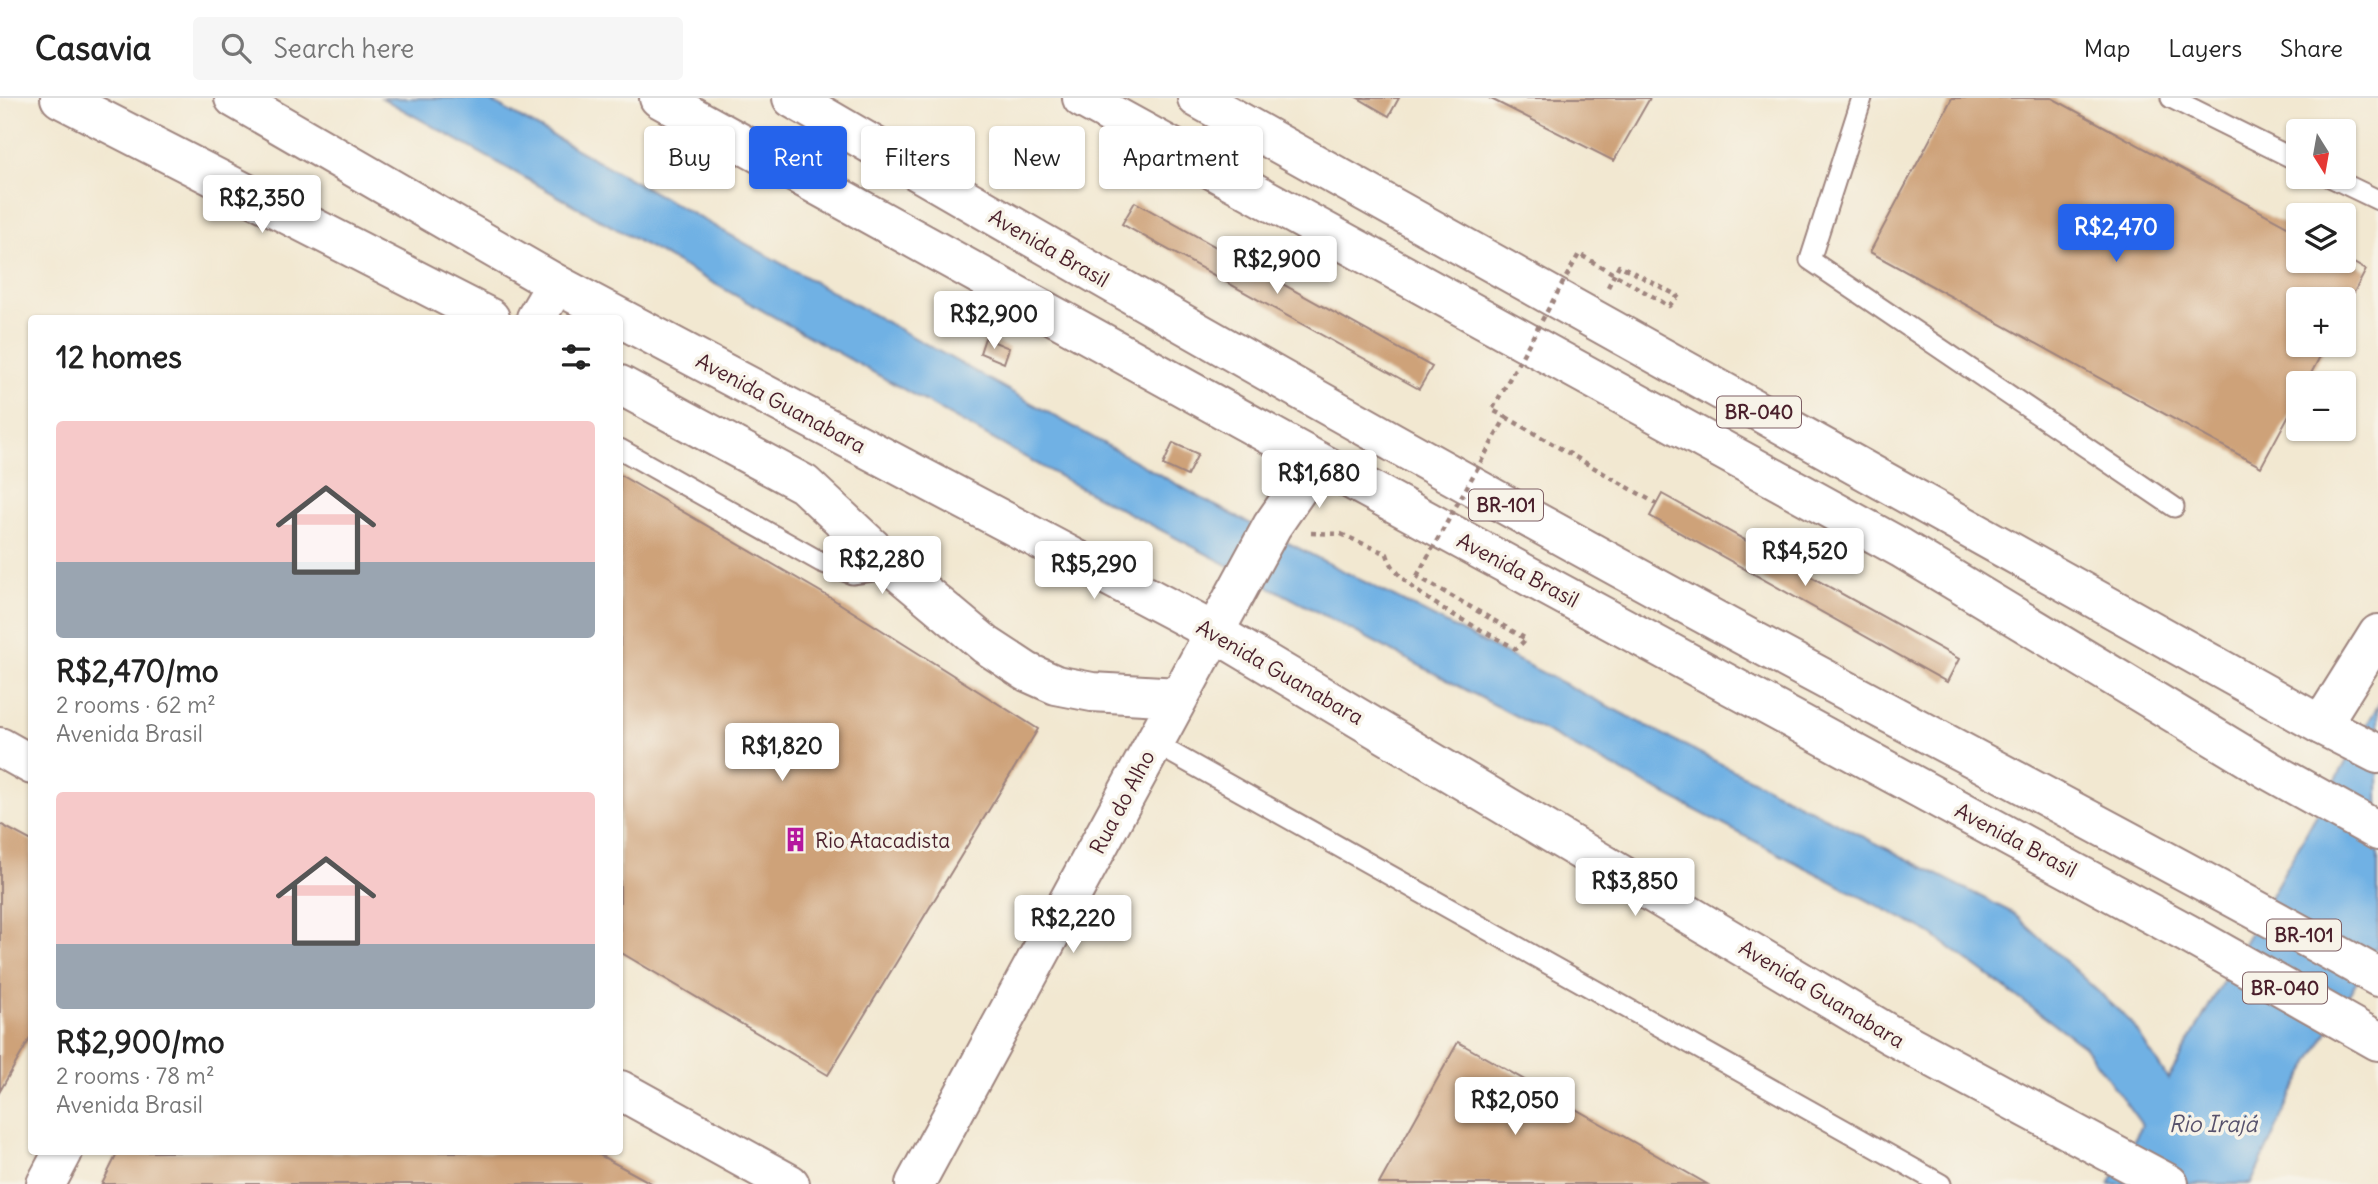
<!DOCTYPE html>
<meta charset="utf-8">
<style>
body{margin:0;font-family:Delius,sans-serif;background:#f6f6f6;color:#222;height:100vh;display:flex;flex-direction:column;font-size:26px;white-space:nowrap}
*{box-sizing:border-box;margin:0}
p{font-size:23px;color:#767676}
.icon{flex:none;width:38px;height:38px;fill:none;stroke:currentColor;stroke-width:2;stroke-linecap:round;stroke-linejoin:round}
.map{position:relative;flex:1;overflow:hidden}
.panel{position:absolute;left:28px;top:217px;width:595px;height:840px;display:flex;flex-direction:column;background:#fff;border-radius:7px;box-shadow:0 2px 5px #0004}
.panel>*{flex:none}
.top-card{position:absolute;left:644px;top:28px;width:665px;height:63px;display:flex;gap:14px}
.needle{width:46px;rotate:169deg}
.buttons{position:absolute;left:2286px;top:21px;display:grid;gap:14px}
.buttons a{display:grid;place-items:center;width:70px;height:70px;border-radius:7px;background:#fff;box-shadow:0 2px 5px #0004;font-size:35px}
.price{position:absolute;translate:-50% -60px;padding:0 16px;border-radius:7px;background:#fff;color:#222;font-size:23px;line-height:46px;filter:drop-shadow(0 2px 4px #0008)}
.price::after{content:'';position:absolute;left:50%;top:42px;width:21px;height:16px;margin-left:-10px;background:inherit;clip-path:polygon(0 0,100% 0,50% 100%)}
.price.active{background:#2563eb;color:#fff}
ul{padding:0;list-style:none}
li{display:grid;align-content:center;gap:14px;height:371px;padding:0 28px}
li span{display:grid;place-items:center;height:217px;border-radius:7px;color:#555}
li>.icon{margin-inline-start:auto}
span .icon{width:126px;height:126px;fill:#fffc;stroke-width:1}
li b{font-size:30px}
h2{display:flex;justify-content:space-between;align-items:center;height:84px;padding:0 28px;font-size:30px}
.chip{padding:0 24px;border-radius:7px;background:#fff;box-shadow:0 2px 5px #0004;font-size:24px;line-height:63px}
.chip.active{background:#2563eb;color:#fff}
header{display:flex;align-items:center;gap:42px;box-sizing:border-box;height:98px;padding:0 35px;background:#fff;border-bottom:2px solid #e0e0e0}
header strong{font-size:33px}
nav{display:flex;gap:38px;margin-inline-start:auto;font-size:24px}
.search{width:490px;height:63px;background:#f6f6f6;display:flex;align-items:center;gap:18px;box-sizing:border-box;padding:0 24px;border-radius:7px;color:#767676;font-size:26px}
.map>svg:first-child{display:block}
.water{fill:#70b1e4;stroke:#5d6888;stroke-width:2}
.building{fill:#cea279}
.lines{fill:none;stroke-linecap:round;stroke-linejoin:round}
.lane-casing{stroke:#9e847e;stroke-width:23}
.street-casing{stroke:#9e847e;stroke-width:42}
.secondary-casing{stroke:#9e847e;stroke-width:42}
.highway-casing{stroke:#9e847e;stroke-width:42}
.path{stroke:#9e847e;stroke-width:4.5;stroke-dasharray:5 5;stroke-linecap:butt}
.lane{stroke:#fff;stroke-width:19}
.street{stroke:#fff;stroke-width:38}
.secondary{stroke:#fff;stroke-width:38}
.highway{stroke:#fff;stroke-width:38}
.path-bridge{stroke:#9e847e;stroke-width:4.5;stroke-dasharray:5 5;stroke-linecap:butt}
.labels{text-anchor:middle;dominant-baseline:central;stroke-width:7;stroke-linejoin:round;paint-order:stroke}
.shield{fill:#f7f3e8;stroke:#7e5f64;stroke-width:2}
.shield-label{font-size:19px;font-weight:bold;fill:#4a1f2b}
.street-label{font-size:21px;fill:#4a1f2b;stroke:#f7f3e8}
.poi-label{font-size:21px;fill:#4a1f2b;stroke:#f7f3e8;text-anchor:start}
.water-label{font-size:23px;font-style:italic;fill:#57526c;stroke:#f7f3e8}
</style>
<header>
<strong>Casavia</strong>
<div class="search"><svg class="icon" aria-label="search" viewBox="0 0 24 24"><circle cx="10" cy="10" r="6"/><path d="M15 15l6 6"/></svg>Search here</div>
<nav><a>Map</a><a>Layers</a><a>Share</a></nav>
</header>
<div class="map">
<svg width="2378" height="1086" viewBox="0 0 2378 1086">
<rect width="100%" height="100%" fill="#f7f3e8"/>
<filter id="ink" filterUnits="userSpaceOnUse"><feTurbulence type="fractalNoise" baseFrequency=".0143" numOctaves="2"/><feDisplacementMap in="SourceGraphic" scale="14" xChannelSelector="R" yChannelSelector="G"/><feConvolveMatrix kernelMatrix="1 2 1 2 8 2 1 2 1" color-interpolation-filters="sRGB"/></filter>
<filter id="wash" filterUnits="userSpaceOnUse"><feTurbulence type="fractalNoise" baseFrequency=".00686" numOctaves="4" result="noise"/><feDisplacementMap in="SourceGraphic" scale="28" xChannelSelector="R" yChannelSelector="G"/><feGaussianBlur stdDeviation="1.57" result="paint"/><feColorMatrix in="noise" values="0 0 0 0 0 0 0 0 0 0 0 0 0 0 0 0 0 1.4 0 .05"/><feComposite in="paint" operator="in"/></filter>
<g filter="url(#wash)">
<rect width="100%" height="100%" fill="#f2e8d1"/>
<!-- water -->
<path class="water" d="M382 0H485L1214 407 2013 815 2131 924 2168 981 2378 607V846L2292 996 2251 1086H2109L2142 1027 2084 948 1930 835 1075 387Z"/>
<g id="blocks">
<!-- building -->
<path class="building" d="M1358 0H1399L1389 18Z
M1489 0H1650L1614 63Z
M1952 0H2052L2298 134V163H2343V159L2366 172 2343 215V201H2298V247H2326L2306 285H2298V300L2261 369 1870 154Z
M1135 104 1432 269 1419 291 1122 126Z
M985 240 1009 250 1004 265 980 255Z
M1173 345 1198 356 1187 378 1163 367Z
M620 377 831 500 1038 631 828 977 620 854Z
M1662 396 1959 561 1947 584 1650 418Z
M0 726 32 743V937L0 993Z
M1458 944 1707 1086H1379Z
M118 1054H594L653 1086H102Z"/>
</g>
</g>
<g filter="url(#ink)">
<use href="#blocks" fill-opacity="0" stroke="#9e847e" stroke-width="2"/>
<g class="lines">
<defs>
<path id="lane" d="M1862 0 1810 162 2174 409
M2171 0 2298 63
M2330 79 2378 102
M620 351 821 464 852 476 894 470
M1154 645 1941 1086"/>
<path id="street" d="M60 0 490 220
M536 220 556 186
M620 287 804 386 894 470 986 547 1027 574 1056 587 1092 594 1179 599
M0 649 32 667
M620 992 790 1086
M46 1086 63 1054
M915 1086 1272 428 1317 363"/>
<path id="secondary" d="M234 0 556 186 1214 534 1889 936 2169 1086
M2321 627 2378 536"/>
<path id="highway" d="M659 0 1317 363 2192 838 2378 943
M792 0C1102 181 1413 358 1728 529 1945 646 2163 759 2378 879
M1082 0 1901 450 2270 673 2378 733
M1197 0 2321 627 2378 656"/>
</defs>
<!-- lane casing -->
<use href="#lane" class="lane-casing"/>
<!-- street casing -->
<use href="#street" class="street-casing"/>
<!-- secondary casing -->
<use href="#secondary" class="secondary-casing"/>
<!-- highway casing -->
<use href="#highway" class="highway-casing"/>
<!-- path -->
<path class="path" d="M1608 189 1619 167 1678 198 1669 208 1628 184
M1506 319 1657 406
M1311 435 1341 436 1387 456C1398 495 1481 530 1516 551L1526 541 1417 478"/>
<!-- lane -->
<use href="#lane" class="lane"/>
<!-- street -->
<use href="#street" class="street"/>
<!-- secondary -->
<use href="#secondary" class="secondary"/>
<!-- highway -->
<use href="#highway" class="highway"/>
<!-- path-bridge -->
<path class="path-bridge" d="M1417 478 1506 319 1492 312 1579 156 1628 184"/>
</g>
</g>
<!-- icons -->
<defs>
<symbol id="building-bare" viewBox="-9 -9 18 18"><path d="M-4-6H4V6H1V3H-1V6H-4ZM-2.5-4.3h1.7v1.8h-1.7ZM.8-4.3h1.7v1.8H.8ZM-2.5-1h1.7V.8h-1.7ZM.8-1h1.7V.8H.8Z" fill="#b5179e" stroke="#f7f3e8" stroke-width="2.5" paint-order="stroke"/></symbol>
</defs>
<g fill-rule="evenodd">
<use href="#building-bare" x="778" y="724" width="35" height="35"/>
</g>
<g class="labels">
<!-- shield labels -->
<g class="shield">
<rect x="1717" y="298.5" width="84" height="31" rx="5"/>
<rect x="1469" y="391.5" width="74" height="31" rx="5"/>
<rect x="2267" y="821.5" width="74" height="31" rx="5"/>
<rect x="2243" y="874.5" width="84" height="31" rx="5"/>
</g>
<g class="shield-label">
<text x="1759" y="314">BR-040</text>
<text x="1506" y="407">BR-101</text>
<text x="2304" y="837">BR-101</text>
<text x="2285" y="890">BR-040</text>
</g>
<!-- street labels -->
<g class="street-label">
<text transform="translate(1049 150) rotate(30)">Avenida Brasil</text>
<text transform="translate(781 305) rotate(28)">Avenida Guanabara</text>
<text transform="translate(1518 472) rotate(28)">Avenida Brasil</text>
<text transform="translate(1280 574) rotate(30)">Avenida Guanabara</text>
<text transform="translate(1122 704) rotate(-62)">Rua do Alho</text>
<text transform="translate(2016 742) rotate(28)">Avenida Brasil</text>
<text transform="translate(1822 896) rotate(31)">Avenida Guanabara</text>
</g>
<!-- poi labels -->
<g class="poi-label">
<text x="815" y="742">Rio Atacadista</text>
</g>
<!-- water labels -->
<g class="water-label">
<text x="2213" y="1025">Rio Irajá</text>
</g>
</g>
</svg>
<div class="buttons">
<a><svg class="needle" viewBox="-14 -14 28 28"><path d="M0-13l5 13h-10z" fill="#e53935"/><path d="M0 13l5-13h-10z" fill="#767676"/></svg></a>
<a><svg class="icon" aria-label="layers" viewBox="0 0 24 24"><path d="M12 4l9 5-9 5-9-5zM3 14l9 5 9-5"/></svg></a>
<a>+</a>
<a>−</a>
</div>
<b class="price" style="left:262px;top:137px">R$2,350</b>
<b class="price active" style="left:2116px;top:166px">R$2,470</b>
<b class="price" style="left:1277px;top:198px">R$2,900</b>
<b class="price" style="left:994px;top:253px">R$2,900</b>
<b class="price" style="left:1319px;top:412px">R$1,680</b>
<b class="price" style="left:1805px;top:490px">R$4,520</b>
<b class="price" style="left:882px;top:498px">R$2,280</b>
<b class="price" style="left:1094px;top:503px">R$5,290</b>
<b class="price" style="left:782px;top:685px">R$1,820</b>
<b class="price" style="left:1635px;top:820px">R$3,850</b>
<b class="price" style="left:1073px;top:857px">R$2,220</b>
<b class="price" style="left:1515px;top:1039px">R$2,050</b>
<div class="top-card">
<a class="chip">Buy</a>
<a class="chip active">Rent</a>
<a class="chip">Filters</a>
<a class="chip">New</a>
<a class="chip">Apartment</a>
</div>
<section class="panel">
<h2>12 homes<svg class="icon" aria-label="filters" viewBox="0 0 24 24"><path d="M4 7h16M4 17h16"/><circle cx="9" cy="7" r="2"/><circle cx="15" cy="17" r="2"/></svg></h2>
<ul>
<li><span style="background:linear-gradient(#f6c9c9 65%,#9aa5b1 0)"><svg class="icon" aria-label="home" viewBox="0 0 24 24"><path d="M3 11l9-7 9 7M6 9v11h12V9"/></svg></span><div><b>R$2,470/mo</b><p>2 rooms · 62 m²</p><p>Avenida Brasil</p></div></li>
<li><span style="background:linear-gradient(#f6c9c9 70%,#9aa5b1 0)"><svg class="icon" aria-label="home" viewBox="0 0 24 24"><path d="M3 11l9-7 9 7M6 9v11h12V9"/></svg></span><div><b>R$2,900/mo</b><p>2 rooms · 78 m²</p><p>Avenida Brasil</p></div></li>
</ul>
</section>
</div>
